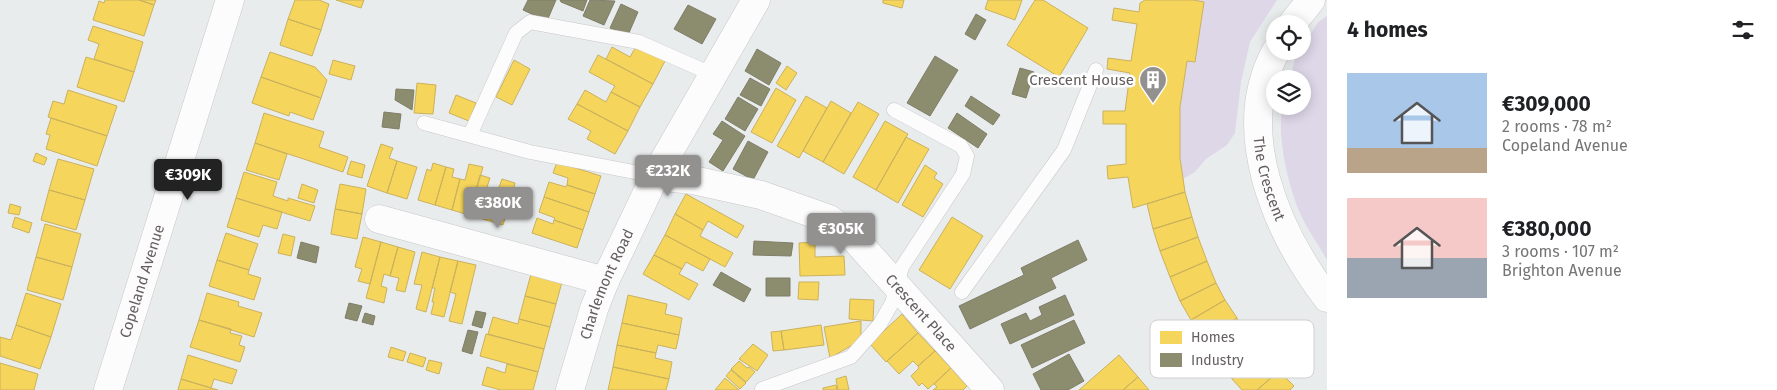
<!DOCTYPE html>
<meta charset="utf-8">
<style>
body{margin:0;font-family:"Fira Sans",sans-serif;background:#f6f6f6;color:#202124;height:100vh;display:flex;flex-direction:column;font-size:19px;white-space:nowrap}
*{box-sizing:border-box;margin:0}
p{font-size:16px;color:#757577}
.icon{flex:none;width:28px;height:28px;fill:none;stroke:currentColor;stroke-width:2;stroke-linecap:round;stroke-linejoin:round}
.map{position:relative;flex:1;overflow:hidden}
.side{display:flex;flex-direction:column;background:#fff;width:450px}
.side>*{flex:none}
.buttons{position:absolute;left:1266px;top:15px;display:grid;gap:10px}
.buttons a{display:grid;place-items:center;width:45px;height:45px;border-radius:50%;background:#fff;box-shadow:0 2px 12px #0003;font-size:25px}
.price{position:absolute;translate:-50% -42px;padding:0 11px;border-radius:5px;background:#939090;color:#fff;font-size:16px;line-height:32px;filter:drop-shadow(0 1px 2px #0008)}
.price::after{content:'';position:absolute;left:50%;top:30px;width:15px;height:11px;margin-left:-8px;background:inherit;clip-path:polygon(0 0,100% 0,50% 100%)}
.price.current{background:#222;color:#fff}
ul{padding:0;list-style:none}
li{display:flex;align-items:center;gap:15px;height:125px;padding:0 20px}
li span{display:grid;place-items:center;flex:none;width:140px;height:100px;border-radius:0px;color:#555}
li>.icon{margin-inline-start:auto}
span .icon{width:60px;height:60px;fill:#fffc;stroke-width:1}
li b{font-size:21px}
h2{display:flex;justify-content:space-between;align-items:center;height:60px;padding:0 20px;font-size:21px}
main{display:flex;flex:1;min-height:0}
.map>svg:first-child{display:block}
.green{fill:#ded7e8}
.homes{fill:#f6d55c;stroke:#cab15d}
.industry{fill:#8c8c6e;stroke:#807e69}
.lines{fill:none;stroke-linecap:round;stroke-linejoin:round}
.service-casing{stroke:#c8c7c8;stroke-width:15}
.minor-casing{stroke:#c8c7c8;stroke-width:29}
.service{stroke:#fcfcfc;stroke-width:14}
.minor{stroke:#fcfcfc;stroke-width:28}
.labels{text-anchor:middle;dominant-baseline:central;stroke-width:5;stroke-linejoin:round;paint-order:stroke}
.poi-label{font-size:15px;fill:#655e5e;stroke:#fff;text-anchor:end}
.street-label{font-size:15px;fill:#655e5e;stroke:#fff}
.key{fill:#fff;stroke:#d1cfcf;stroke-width:1}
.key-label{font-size:14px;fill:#655e5e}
</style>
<main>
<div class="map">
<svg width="1327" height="390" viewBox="0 0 1327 390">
<rect width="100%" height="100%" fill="#e9eced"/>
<!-- green -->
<path class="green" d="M1193 0H1277L1250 42 1241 82 1235 133 1227 145 1206 159 1195 172 1183 179 1180 158V107L1187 61 1195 62 1204 2Z
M1327 16V260C1318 244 1307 229 1300 213 1288 186 1276 134 1283 106H1302V79H1290L1295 59 1300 51H1302L1303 47 1318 22Z"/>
<!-- homes -->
<path class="homes" d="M105 0H139L154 5 144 36 93 20 99 1 104 3Z
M139 0H156L154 5Z
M295 0H319L329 4 321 30 288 19Z
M336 0H364L361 8Z
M883 0H904L902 8 883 3Z
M988 0H1022L1015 20 985 9Z
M1035 0H1043L1088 28 1059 77 1007 45Z
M1145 0H1193L1204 2 1195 62 1187 61 1180 107V158L1185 192 1133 208 1128 177 1108 179 1107 166 1126 164V124H1103V111H1125L1130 73 1107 69 1108 58 1131 61 1137 24 1112 20 1114 8 1139 12 1140 3Z
M288 19 321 30 312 56 280 45Z
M93 26 143 42 134 72 94 59 99 44 88 40Z
M637 45 665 61 653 84 606 59 612 47 630 57Z
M270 52 315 67 327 80 321 98 261 77Z
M598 55 653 84 640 107 611 92 615 86 589 72Z
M86 57 134 72 124 102 77 87Z
M333 60 355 66 351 80 329 74Z
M514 60 530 69 512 105 496 97Z
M787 66 797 73 786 90 776 83Z
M261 77 321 98 313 120 290 112 289 116 252 103Z
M417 83 436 85 433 114 414 113Z
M776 88 796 100 772 143 751 132Z
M68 90 117 106 107 136 48 117 53 101 64 104Z
M585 90 606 102 611 92 640 107 628 131 577 104Z
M456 95 476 103 469 121 449 113Z
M806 96 827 108 799 158 777 146Z
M831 101 851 113 823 162 803 151Z
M858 102 879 114 844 174 823 162Z
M577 104 628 131 615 154 587 139 591 131 568 119Z
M264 113 324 132 319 147 348 157 343 172 255 143Z
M51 118 107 136 97 166 46 149 50 135 46 134Z
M885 121 908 134 876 190 853 177Z
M906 137 929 149 898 203 876 190Z
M255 143 287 154 279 180 246 170Z
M381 144 393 148 389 158 397 161 387 193 367 186Z
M36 153 47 158 44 165 33 161Z
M58 159 94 169 85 200 49 190Z
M351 161 365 165 362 178 347 174Z
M397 161 417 167 407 199 387 193Z
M557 162 601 176 595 194 567 185 568 178 553 173Z
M433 163 446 167 435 205 418 200 427 169 431 171Z
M469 164 483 167 469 215 452 210 460 179 465 180Z
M925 165 937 173 934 178 943 184 923 217 902 205Z
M446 167 454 169 452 177 460 179 452 210 435 205Z
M244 172 277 182 273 196 288 201V198L315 206 310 221 236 198Z
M480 175 490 178 487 187 495 189 486 220 469 215Z
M502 179 515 183 503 225 486 220 495 189 498 190Z
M549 182 566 187 567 185 595 194 589 212 544 197Z
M302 184 318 190 314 203 298 198Z
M340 184 366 189 362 214 335 209Z
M49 190 85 200 76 230 41 220Z
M1185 192 1192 217 1153 229 1147 204Z
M686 194 744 226 737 238 708 221 703 230 675 214Z
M544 197 589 212 583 230 554 220 555 218 539 212Z
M236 198 282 212 277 229 263 225 259 237 227 227Z
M10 204 21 207 19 215 8 213Z
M335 209 362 214 357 239 331 234Z
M675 214 703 230 700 236 733 253 725 267 665 235Z
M15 217 32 223 29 233 12 227Z
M952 217 983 236 950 289 919 270Z
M1192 217 1198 237 1160 251 1153 229Z
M537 218 553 224 554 220 583 230 577 248 532 233Z
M45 224 81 234 72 267 36 257Z
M226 233 258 244 249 270 217 260Z
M283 234 295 237 291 256 278 253Z
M665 235 710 259 703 271 686 262 682 269 654 255Z
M363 237 381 242 370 284 358 281 362 269 355 267Z
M1198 237 1207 261 1170 277 1160 251Z
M381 242 398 247 390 276 384 274 381 286 387 288 384 303 366 298Z
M815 242V257L844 256 845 275 800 276 799 243Z
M398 247 415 252 405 292 396 290 399 278 390 276Z
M422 252 440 257 426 312 416 309 422 285 414 284Z
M654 255 682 269 679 274 698 284 689 300 643 274Z
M36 257 72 267 63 300 27 290Z
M440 257 458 261 444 317 431 314 434 302H432L435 288H432Z
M217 260 249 270 248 274 261 278 254 300 209 286Z
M458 261 476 265 462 324 449 321 456 294 450 292Z
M1207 261 1216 283 1180 301 1170 277Z
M531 274 562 282 556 304 525 296Z
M799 282H819L818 300 798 299Z
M1216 283 1225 300 1191 320 1180 301Z
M26 293 61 304 51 337 16 325Z
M207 293 239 302 238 306 262 313 254 337 199 320Z
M628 295 667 304 665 314 682 318 679 335 622 323Z
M525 296 556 304 550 327 519 319Z
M850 299 874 300 873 321 849 319Z
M1225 300 1237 318 1203 340 1191 320Z
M902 314 918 333 886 362 870 344Z
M493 317 518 324 519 319 550 327 544 349 488 334Z
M1237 318 1249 336 1217 360 1203 340Z
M199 320 231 329 230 333 242 336 239 345 245 347 240 362 190 347Z
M861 321V340L830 358 824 327Z
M622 323 679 335 676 349 658 345 656 353 617 345Z
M16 325 51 337 40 369 0 356V337L11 340Z
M821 325 824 345 784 350 781 331Z
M781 331 784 350 773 351 771 332Z
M918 333 935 351 918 366 913 361 899 374 887 361Z
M486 334 544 349 538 372 480 356Z
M1249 336 1264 354 1232 379 1217 360Z
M753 344 768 355 757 371 739 359Z
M617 345 656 353 655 358 672 362 669 379 613 367Z
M391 347 406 352 403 361 388 357Z
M935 351 951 368 928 389 922 383 919 386 911 376 919 368 918 366Z
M410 353 426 358 423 367 407 362Z
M1264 354 1279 371 1257 390H1242L1232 379Z
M188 355 237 370 232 384 214 379 211 388 181 379Z
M1119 355 1138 377 1123 390H1079Z
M429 360 442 363 439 374 426 370Z
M739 361 747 368 749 367 755 372 746 382 731 369Z
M0 363 38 374 34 390H0Z
M507 364 538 372 533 390H501L482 385 487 367 505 373Z
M613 367 669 379 666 390H608Z
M951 368 967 386 963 390H933L937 387 934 384Z
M731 370 746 383 740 389 726 376Z
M1279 371 1294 386 1290 390H1257Z
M846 376 849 390H838L836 379Z
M1138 377 1149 390H1123Z
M725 378 739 390H715Z
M181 379 211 388 218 390H178Z
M836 385 837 390H823V388Z"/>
<!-- industry -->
<path class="industry" d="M528 0H556L547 21 523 10Z
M560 0H587L583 11 561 2Z
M590 0 615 1 604 25 583 16Z
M621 4 638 12 628 35 610 28Z
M688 5 716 19 702 44 674 29Z
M976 14 986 20 975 40 965 34Z
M757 49 781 63 769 85 745 71Z
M935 56 958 70 930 116 907 103Z
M1020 68 1034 72 1026 98 1012 94Z
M750 78 770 89 761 106 740 95Z
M396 89 414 90 412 110 395 100Z
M971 96 1000 115 993 125 965 106Z
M738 97 758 109 745 131 725 119Z
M384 112 401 114 399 129 382 127Z
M957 113 987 134 978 148 948 128Z
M722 121 745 136 723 171 709 162 723 140 713 134Z
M748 141 768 152 753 180 733 169Z
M1078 240 1087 260 1051 278 1056 288 970 329 959 306 1024 275 1021 268Z
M754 241 793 243 791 256 753 255Z
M301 242 319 247 316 263 297 258Z
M721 272 751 289 744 302 713 285Z
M766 278H790V296H766Z
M1065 295 1074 315 1010 344 1001 324 1026 313 1030 321 1042 315 1039 307Z
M349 303 362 306 357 321 345 318Z
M476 311 486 313 482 328 472 325Z
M365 313 375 316 373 325 362 322Z
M1074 320 1085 343 1032 368 1021 345Z
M468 330 478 332 472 354 462 351Z
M1069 354 1084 381 1068 390H1041L1033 374Z"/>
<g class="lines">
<defs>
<path id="service" d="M424 123 530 152 655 176
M470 135 516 33 530 22 639 42 714 75
M962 292 1064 150 1096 70
M762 389 851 357 880 324 892 303 902 267 963 174 967 156 961 146 894 110"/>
<g id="minor">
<path d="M1292 24 1311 0"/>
<path id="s1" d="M1276 51C1232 131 1277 232 1327 298"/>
<path id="s2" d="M655 176 693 180 761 195 829 219 853 237 990 390"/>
<path d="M379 219 605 281"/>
<path id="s3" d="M108 390 230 0"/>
<path id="s4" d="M570 390 594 309 605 281 655 176 756 0"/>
</g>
</defs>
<!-- service casing -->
<use href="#service" class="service-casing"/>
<!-- minor casing -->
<use href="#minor" class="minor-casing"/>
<!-- service -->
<use href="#service" class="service"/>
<!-- minor -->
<use href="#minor" class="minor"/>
</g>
<!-- icons -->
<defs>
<symbol id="building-pin" viewBox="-11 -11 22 30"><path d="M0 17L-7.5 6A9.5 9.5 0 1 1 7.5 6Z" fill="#939090" stroke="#fff"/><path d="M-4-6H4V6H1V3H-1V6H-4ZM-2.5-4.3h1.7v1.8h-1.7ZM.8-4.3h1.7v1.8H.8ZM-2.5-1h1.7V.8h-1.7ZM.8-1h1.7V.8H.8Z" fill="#fff"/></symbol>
</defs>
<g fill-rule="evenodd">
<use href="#building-pin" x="1137" y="64" width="32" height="43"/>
</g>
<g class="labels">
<!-- poi labels -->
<g class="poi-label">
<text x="1134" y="80">Crescent House</text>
</g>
<!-- street labels -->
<g class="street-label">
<text stroke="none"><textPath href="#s1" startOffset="132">The Crescent</textPath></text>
<text stroke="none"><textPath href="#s3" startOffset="114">Copeland Avenue</textPath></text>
<text stroke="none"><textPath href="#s4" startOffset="112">Charlemont Road</textPath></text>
<text stroke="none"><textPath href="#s2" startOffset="312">Crescent Place</textPath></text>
</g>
</g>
<!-- legend -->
<rect x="1150" y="320" width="164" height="58" rx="8" class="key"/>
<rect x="1160" y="331" width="22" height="13" fill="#f6d55c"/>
<rect x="1160" y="353" width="22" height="14" fill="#8c8c6e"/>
<g class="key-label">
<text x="1191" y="342">Homes</text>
<text x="1191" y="365">Industry</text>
</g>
</svg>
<div class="buttons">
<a><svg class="icon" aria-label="locate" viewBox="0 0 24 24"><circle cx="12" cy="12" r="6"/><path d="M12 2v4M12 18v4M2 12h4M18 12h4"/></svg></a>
<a><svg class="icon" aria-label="layers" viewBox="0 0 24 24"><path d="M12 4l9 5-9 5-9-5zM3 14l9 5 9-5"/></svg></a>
</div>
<b class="price" style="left:668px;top:197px">€232K</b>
<b class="price current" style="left:188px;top:201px">€309K</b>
<b class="price" style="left:498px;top:229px">€380K</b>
<b class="price" style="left:841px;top:255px">€305K</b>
</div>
<section class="side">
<h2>4 homes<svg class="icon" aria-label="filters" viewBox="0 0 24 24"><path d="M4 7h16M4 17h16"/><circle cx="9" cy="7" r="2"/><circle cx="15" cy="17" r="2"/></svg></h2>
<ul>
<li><span style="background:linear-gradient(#a9c7e8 75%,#b9a48a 0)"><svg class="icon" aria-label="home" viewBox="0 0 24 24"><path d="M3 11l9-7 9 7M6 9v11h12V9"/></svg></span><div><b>€309,000</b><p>2 rooms · 78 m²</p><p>Copeland Avenue</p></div></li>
<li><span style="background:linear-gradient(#f6c9c9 60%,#9aa5b1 0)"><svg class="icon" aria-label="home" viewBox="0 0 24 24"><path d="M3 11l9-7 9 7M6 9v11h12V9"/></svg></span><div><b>€380,000</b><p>3 rooms · 107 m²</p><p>Brighton Avenue</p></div></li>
</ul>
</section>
</main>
